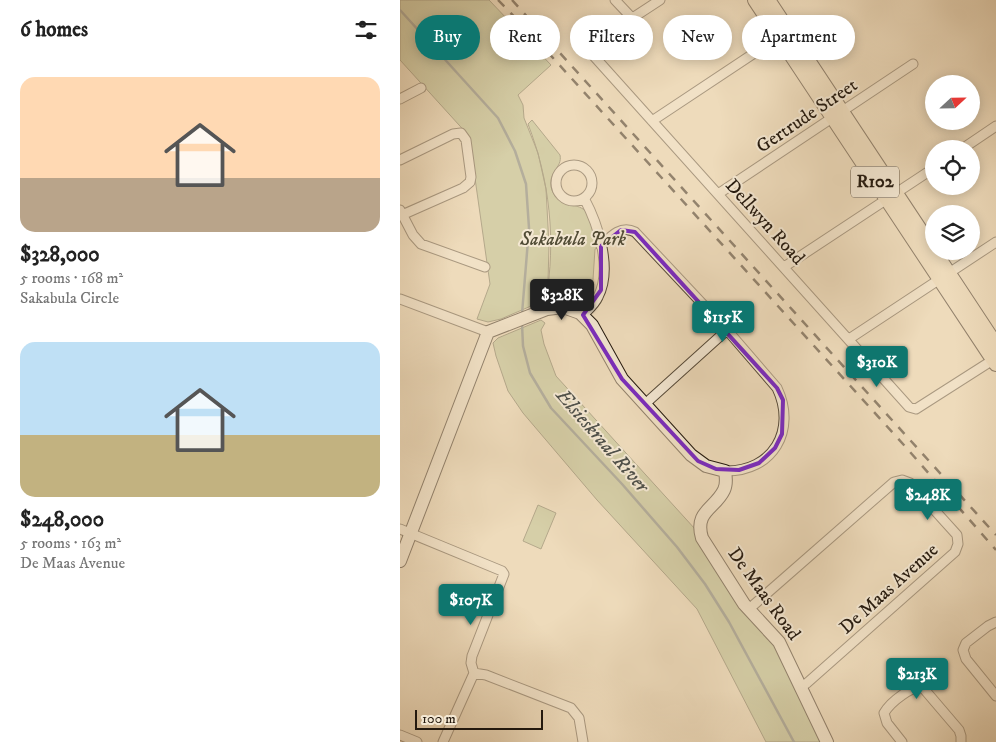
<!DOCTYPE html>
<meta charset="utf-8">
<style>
body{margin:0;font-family:"IM FELL DW Pica",serif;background:#f6f6f6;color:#222;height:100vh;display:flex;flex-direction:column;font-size:19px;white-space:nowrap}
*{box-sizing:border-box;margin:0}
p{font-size:16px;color:#767676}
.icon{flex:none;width:28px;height:28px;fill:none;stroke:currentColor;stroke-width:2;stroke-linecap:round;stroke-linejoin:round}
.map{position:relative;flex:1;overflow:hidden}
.panel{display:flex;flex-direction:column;background:#fff;width:400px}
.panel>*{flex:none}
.banner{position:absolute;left:15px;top:15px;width:475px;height:45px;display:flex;gap:10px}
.needle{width:32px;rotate:68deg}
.tools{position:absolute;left:525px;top:75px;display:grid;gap:10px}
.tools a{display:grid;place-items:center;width:55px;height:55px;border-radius:50%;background:#fff;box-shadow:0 2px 12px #0003;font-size:25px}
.scale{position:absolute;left:15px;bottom:12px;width:128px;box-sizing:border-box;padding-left:5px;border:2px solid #24190e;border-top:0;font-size:14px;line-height:18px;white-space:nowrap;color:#24190e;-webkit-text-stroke:4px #f4e8d3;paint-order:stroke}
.price{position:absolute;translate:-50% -42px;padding:0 11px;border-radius:5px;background:#0f766e;color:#fff;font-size:16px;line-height:32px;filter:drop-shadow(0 1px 2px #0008)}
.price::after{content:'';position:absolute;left:50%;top:30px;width:15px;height:11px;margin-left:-8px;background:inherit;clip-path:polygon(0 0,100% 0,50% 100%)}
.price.selected{background:#222;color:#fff}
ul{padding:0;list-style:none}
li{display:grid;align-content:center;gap:10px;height:265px;padding:0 20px}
li span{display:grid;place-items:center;height:155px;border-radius:15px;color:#555}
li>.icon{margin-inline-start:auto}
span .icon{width:90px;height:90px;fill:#fffc;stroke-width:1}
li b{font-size:21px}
h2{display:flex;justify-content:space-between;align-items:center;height:60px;padding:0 20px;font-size:21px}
.pill{padding:0 18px;border-radius:22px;background:#fff;box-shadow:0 2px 12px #0003;font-size:18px;line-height:45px}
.pill.selected{background:#0f766e;color:#fff}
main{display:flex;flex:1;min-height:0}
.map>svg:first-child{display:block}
.green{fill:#b8c091;stroke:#6e6c50}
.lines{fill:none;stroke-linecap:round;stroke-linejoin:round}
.stream{stroke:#6e7876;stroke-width:2.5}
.street-casing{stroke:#564a39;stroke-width:11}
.secondary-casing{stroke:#24190e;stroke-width:14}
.primary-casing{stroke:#24190e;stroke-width:16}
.street{stroke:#f4e8d3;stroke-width:9}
.secondary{stroke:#f4e8d3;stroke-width:12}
.primary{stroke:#eedbbb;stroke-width:14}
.rail{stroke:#24190e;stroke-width:2.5;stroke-dasharray:9 9;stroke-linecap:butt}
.marked{fill:none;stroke:#7b2cbf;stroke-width:4;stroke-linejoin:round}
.labels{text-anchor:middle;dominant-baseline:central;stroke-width:4;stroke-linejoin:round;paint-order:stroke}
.shield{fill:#f4e8d3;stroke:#625749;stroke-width:1}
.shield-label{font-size:18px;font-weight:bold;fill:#24190e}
.street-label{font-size:19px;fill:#24190e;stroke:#f4e8d3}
.park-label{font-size:19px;font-style:italic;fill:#504b35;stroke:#f4e8d3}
.water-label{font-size:20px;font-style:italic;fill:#4f514b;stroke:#f4e8d3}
</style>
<main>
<section class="panel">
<h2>6 homes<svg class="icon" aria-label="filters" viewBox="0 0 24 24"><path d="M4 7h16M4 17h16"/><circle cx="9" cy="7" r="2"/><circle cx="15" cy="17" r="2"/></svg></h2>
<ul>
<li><span style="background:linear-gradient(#ffd9b3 65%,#b9a48a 0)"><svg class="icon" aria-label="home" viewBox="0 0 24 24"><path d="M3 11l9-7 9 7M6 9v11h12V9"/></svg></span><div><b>$328,000</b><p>5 rooms · 168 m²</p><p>Sakabula Circle</p></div></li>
<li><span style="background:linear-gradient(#bfe0f5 60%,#c2b280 0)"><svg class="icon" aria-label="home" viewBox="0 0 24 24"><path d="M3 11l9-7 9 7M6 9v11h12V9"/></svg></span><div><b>$248,000</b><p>5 rooms · 163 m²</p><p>De Maas Avenue</p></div></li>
</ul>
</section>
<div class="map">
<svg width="596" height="742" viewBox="0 0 596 742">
<rect width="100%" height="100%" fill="#eedbbb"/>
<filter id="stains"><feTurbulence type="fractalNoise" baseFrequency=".004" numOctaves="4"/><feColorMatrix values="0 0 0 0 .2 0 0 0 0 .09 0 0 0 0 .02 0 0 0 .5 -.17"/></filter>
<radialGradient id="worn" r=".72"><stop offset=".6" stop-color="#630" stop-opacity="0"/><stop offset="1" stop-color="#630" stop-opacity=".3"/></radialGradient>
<!-- green -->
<path class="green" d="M0 0H89L151 65 118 95 123 105 124 118 138 153 146 189 149 245 148 282 145 300 101 319 88 322 77 319 90 284 69 136 0 60Z
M132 120 160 155C163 168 146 173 152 190 159 210 179 200 188 214 194 223 195 238 198 248L195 249 192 295 184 302 163 298 146 300C156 240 150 181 128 124Z
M141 320 145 323 141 330 144 344 156 376 295 529 376 645 422 742H366L297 609 197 500 123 413 108 391 96 356 93 343 98 338Z
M138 505 156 513 141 549 123 541Z"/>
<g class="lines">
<!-- stream -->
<path class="stream" d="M0 10 98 118 115 151 126 184 129 228 122 314
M122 324 123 346 130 373 151 408 222 484 277 547 305 584 329 622 394 742"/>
<defs>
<path id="street" d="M215 0 232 18
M260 0 205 36 192 48V54L509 407 516 409 596 358
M0 99 21 88
M252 121 383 34
M562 149 596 126
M0 160 53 134 61 133 66 140 71 177 70 182 63 188 2 215
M156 183a18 18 0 1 1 36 0a18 18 0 1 1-36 0Z
M318 194 513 64
M0 210 13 235 21 244 85 267
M201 246C211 236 221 225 235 232L327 330 377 388C397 430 373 472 325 471
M384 267 534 168
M0 299 88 332
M183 315C189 309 195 304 198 297 213 269 198 224 184 198
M449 339 596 242
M245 404 327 330
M0 529 102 571 104 574 72 656 71 663 74 673 43 742
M349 609 494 482 502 480 510 483 557 535 558 544 555 552 407 683 401 687
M596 622 588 626 566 643 563 650 566 659 596 696
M74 673 86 675 171 708 179 718 183 742
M0 735 17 742
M502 742 487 723 484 713C490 703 513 683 524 689L559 730 561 736V742"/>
<path id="secondary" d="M0 561 88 332 147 309 163 307 180 313 192 325 222 379 291 455 306 466 325 471C326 477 327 484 324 490 315 509 294 511 302 538L344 604 379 642 427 742"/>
<path id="primary" d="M355 0 596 364
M368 0 534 251
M534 251 596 345"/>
</defs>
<!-- street casing -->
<use href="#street" class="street-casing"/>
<!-- secondary casing -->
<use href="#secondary" class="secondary-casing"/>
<!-- primary casing -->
<use href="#primary" class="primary-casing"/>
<!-- street -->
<use href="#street" class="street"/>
<!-- secondary -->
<use href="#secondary" class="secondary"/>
<!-- primary -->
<use href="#primary" class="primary"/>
<!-- rail -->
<path class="rail" d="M98 0 134 37 503 444 596 550
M112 0 596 535"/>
</g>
<!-- marked area -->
<path d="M0 0H596V742H0ZM221 230 235 232 377 388 383 400 382 434 375 448 359 463 339 470 316 469 298 461 222 379 183 315 201 290V246Z" fill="#eedbbb" fill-opacity=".55" fill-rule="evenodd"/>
<path class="marked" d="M221 230 235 232 377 388 383 400 382 434 375 448 359 463 339 470 316 469 298 461 222 379 183 315 201 290V246Z"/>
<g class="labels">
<!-- shield labels -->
<rect class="shield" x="451" y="166.5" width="48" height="31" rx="4"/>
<g class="shield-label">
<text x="475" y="182">R102</text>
</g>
<!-- street labels -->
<g class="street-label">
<text transform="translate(407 116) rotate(-34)">Gertrude Street</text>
<text transform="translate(365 222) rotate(48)">Dellwyn Road</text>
<text transform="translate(489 589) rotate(-42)">De Maas Avenue</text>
<text transform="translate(364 594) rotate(54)">De Maas Road</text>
</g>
<!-- park labels -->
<g class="park-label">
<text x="173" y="239">Sakabula Park</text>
</g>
<!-- water labels -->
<g class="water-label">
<text transform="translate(202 441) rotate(49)">Elsieskraal River</text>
</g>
</g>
<rect width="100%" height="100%" filter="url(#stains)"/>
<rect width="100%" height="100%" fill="url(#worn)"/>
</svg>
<div class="tools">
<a><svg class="needle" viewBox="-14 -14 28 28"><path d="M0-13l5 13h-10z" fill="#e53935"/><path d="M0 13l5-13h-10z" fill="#767676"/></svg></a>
<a><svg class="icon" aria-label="locate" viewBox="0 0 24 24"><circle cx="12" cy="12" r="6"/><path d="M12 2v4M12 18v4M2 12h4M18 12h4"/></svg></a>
<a><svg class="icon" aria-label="layers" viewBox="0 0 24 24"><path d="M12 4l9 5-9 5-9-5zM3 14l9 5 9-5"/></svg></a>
</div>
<div class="scale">100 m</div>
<b class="price selected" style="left:162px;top:321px">$328K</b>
<b class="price" style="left:323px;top:343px">$115K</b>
<b class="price" style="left:477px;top:388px">$310K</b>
<b class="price" style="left:528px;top:521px">$248K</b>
<b class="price" style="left:71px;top:626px">$107K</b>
<b class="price" style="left:517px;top:700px">$213K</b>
<div class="banner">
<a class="pill selected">Buy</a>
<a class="pill">Rent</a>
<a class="pill">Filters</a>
<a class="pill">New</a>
<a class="pill">Apartment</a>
</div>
</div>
</main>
